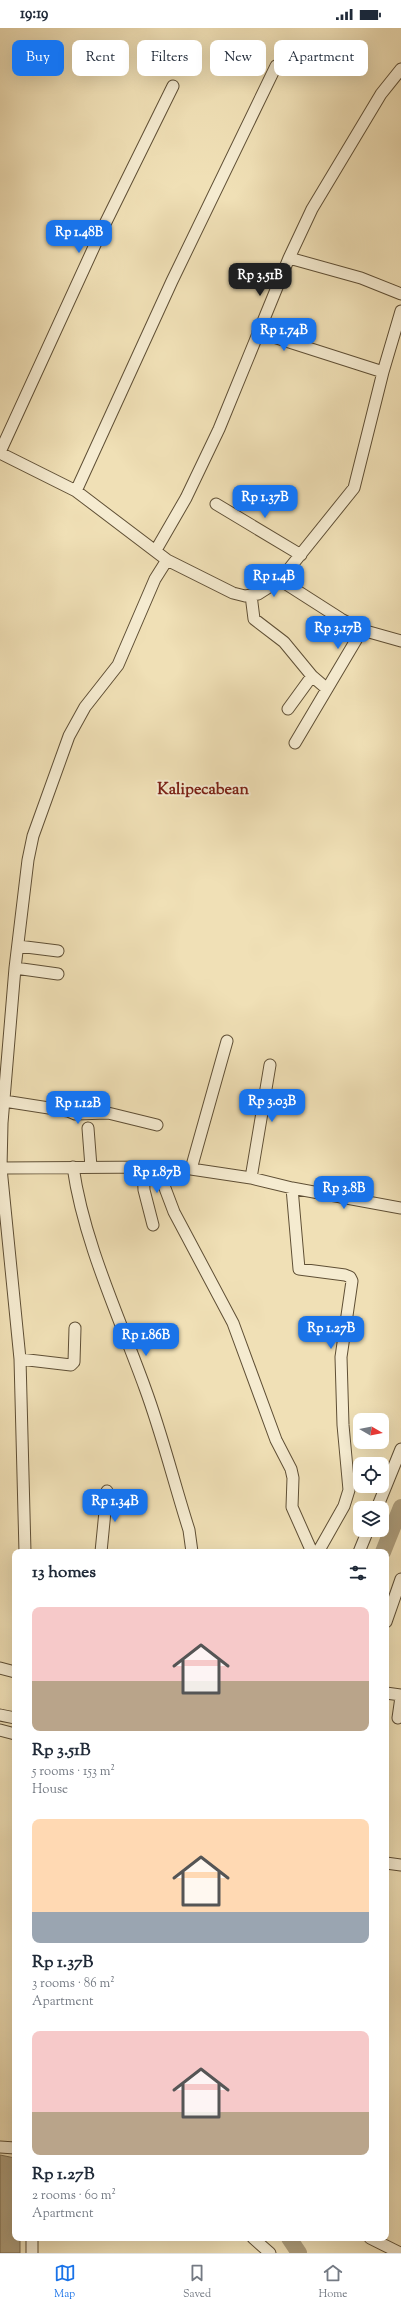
<!DOCTYPE html>
<meta charset="utf-8">
<style>
body{margin:0;font-family:"Sorts Mill Goudy",serif;background:#f2f2f3;color:#1f2937;height:100vh;display:flex;flex-direction:column;font-size:15px;white-space:nowrap}
*{box-sizing:border-box;margin:0}
p{font-size:13px;color:#747a83}
.icon{flex:none;width:22px;height:22px;fill:none;stroke:currentColor;stroke-width:2;stroke-linecap:round;stroke-linejoin:round}
.map{position:relative;flex:1;overflow:hidden}
.side{position:absolute;left:12px;top:1521px;width:377px;height:692px;display:flex;flex-direction:column;background:#fff;border-radius:8px;box-shadow:0 4px 16px #0002}
.side>*{flex:none}
.guide{position:absolute;left:12px;top:12px;width:377px;height:36px;display:flex;gap:8px}
.needle{width:26px;rotate:99deg}
.fabs{position:absolute;left:353px;top:1385px;display:grid;gap:8px}
.fabs a{display:grid;place-items:center;width:36px;height:36px;border-radius:8px;background:#fff;box-shadow:0 4px 16px #0002;font-size:20px}
.price{position:absolute;translate:-50% -34px;padding:0 9px;border-radius:8px;background:#1a73e8;color:#fff;font-size:13px;line-height:26px;filter:drop-shadow(0 1px 2px #0008)}
.price::after{content:'';position:absolute;left:50%;top:24px;width:12px;height:9px;margin-left:-6px;background:inherit;clip-path:polygon(0 0,100% 0,50% 100%)}
.price.selected{background:#222;color:#fff}
ul{padding:0;list-style:none}
li{display:grid;align-content:center;gap:8px;height:212px;padding:0 20px}
li span{display:grid;place-items:center;height:124px;border-radius:8px;color:#555}
li>.icon{margin-inline-start:auto}
span .icon{width:72px;height:72px;fill:#fffc;stroke-width:1}
li b{font-size:17px}
h2{display:flex;justify-content:space-between;align-items:center;height:48px;padding:0 20px;font-size:17px}
.tag{padding:0 14px;border-radius:8px;background:#fff;box-shadow:0 4px 16px #0002;font-size:14px;line-height:36px}
.tag.selected{background:#1a73e8;color:#fff}
.status{display:flex;justify-content:space-between;align-items:center;height:28px;padding:0 20px;background:#fff;direction:ltr}
.status svg{height:11px;fill:currentColor}
.dock{display:flex;justify-content:space-around;align-items:center;height:56px;border-top:1px solid #e0e1e3;background:#fff;font-size:11px;color:#747a83}
.dock a{display:grid;justify-items:center;gap:2px}
.dock .selected{color:#1a73e8}
.map>svg:first-child{display:block}
.water{fill:#ae9e7c;stroke:#7b6b4e}
.lines{fill:none;stroke-linecap:round;stroke-linejoin:round}
.river{stroke:#ae9e7c;stroke-width:16}
.minor-casing{stroke:#5f4f35;stroke-width:13}
.minor{stroke:#f5ebd0;stroke-width:11}
.labels{text-anchor:middle;dominant-baseline:central;stroke-width:4;stroke-linejoin:round;paint-order:stroke}
.quarter-label{font-size:16px;font-weight:bold;fill:#7a1f14;stroke:#f5ebd0}
</style>
<div class="status"><b>19:19</b><svg viewBox="0 0 49 12"><path d="M0 12V9h3v3zM5 12V6h3v6zM10 12V3h3v9zM15 12V0h3v12zM26 1h20v11H26zM47 4h2v5h-2z"/></svg></div>
<div class="map">
<svg width="401" height="2225" viewBox="0 0 401 2225">
<rect width="100%" height="100%" fill="#f0e0b6"/>
<filter id="stains"><feTurbulence type="fractalNoise" baseFrequency=".005" numOctaves="4"/><feColorMatrix values="0 0 0 0 .2 0 0 0 0 .09 0 0 0 0 .02 0 0 0 .5 -.17"/></filter>
<radialGradient id="worn" r=".72"><stop offset=".6" stop-color="#630" stop-opacity="0"/><stop offset="1" stop-color="#630" stop-opacity=".3"/></radialGradient>
<!-- water -->
<path class="water" d="M0 2127 15 2130V2210H20V2225H0Z"/>
<g class="lines">
<!-- river -->
<path class="river" d="M383 1524 401 1479
M289 2210 299 2225"/>
<defs>
<path id="minor" d="M289 230 361 250 401 266
M258 304 383 344
M0 424 99 208 173 58
M0 425 76 463 167 532 233 565 245 568 258 566 280 552 354 460 383 344 401 283
M76 463 172 253 276 38
M216 476 301 527
M156 522 186 470 219 401 289 230 312 181 381 66 401 41
M280 552 341 591 362 602 295 715
M251 567 254 591 284 614 312 648 326 660
M362 602 401 613
M288 681 312 648
M18 918 58 923
M15 940 58 946
M4 1073 68 1083 75 1086 108 1085 157 1097
M88 1100 91 1139
M73 1139C84 1215 119 1288 145 1360 162 1406 174 1455 189 1502L192 1524
M143 1139 144 1162 153 1197
M157 1139 174 1184 233 1295 276 1412 291 1441 293 1450 292 1479 312 1524
M1 1140 157 1139 191 1141 251 1150 292 1160 401 1180
M191 1141 227 1013
M251 1150 270 1037
M292 1160 299 1241 345 1247 350 1249 352 1253 341 1329 343 1397 349 1462 344 1478 318 1524
M20 1331 71 1337 74 1334 75 1300
M377 1480 401 1421
M25 1524 20 1331 1 1140 2 1095 15 940 28 832 33 808 69 708 85 679 118 637 155 551 167 532
M101 1524 107 1463
M359 1524 368 1502
M386 1594 401 1551
M0 1640 15 1644
M386 1665 401 1667
M0 1687 15 1690
M398 1690 401 1669
M0 1702 15 1706
M386 1835 401 1837
M0 2119 15 2120
M253 2210 270 2225
M370 2210 400 2225
M32 2225V2210"/>
</defs>
<!-- minor casing -->
<use href="#minor" class="minor-casing"/>
<!-- minor -->
<use href="#minor" class="minor"/>
</g>
<g class="labels">
<!-- quarter labels -->
<g class="quarter-label">
<text x="203" y="762">Kalipecabean</text>
</g>
</g>
<rect width="100%" height="100%" filter="url(#stains)"/>
<rect width="100%" height="100%" fill="url(#worn)"/>
</svg>
<div class="fabs">
<a><svg class="needle" viewBox="-14 -14 28 28"><path d="M0-13l5 13h-10z" fill="#e53935"/><path d="M0 13l5-13h-10z" fill="#747a83"/></svg></a>
<a><svg class="icon" aria-label="locate" viewBox="0 0 24 24"><circle cx="12" cy="12" r="6"/><path d="M12 2v4M12 18v4M2 12h4M18 12h4"/></svg></a>
<a><svg class="icon" aria-label="layers" viewBox="0 0 24 24"><path d="M12 4l9 5-9 5-9-5zM3 14l9 5 9-5"/></svg></a>
</div>
<b class="price" style="left:79px;top:226px">Rp 1.48B</b>
<b class="price selected" style="left:260px;top:269px">Rp 3.51B</b>
<b class="price" style="left:284px;top:324px">Rp 1.74B</b>
<b class="price" style="left:265px;top:491px">Rp 1.37B</b>
<b class="price" style="left:274px;top:570px">Rp 1.4B</b>
<b class="price" style="left:338px;top:622px">Rp 3.17B</b>
<b class="price" style="left:272px;top:1095px">Rp 3.03B</b>
<b class="price" style="left:78px;top:1097px">Rp 1.12B</b>
<b class="price" style="left:157px;top:1166px">Rp 1.87B</b>
<b class="price" style="left:344px;top:1182px">Rp 3.8B</b>
<b class="price" style="left:331px;top:1322px">Rp 1.27B</b>
<b class="price" style="left:146px;top:1329px">Rp 1.86B</b>
<b class="price" style="left:115px;top:1495px">Rp 1.34B</b>
<div class="guide">
<a class="tag selected">Buy</a>
<a class="tag">Rent</a>
<a class="tag">Filters</a>
<a class="tag">New</a>
<a class="tag">Apartment</a>
</div>
<section class="side">
<h2>13 homes<svg class="icon" aria-label="filters" viewBox="0 0 24 24"><path d="M4 7h16M4 17h16"/><circle cx="9" cy="7" r="2"/><circle cx="15" cy="17" r="2"/></svg></h2>
<ul>
<li><span style="background:linear-gradient(#f6c9c9 60%,#b9a48a 0)"><svg class="icon" aria-label="home" viewBox="0 0 24 24"><path d="M3 11l9-7 9 7M6 9v11h12V9"/></svg></span><div><b>Rp 3.51B</b><p>5 rooms · 153 m²</p><p>House</p></div></li>
<li><span style="background:linear-gradient(#ffd9b3 75%,#9aa5b1 0)"><svg class="icon" aria-label="home" viewBox="0 0 24 24"><path d="M3 11l9-7 9 7M6 9v11h12V9"/></svg></span><div><b>Rp 1.37B</b><p>3 rooms · 86 m²</p><p>Apartment</p></div></li>
<li><span style="background:linear-gradient(#f6c9c9 65%,#b9a48a 0)"><svg class="icon" aria-label="home" viewBox="0 0 24 24"><path d="M3 11l9-7 9 7M6 9v11h12V9"/></svg></span><div><b>Rp 1.27B</b><p>2 rooms · 60 m²</p><p>Apartment</p></div></li>
</ul>
</section>
</div>
<nav class="dock">
<a class="selected"><svg class="icon" aria-label="map" viewBox="0 0 24 24"><path d="M3 6l6-2 6 2 6-2v14l-6 2-6-2-6 2zM9 4v14M15 6v14"/></svg>Map</a>
<a><svg class="icon" aria-label="saved" viewBox="0 0 24 24"><path d="M7 4h10v16l-5-4-5 4z"/></svg>Saved</a>
<a><svg class="icon" aria-label="home" viewBox="0 0 24 24"><path d="M3 11l9-7 9 7M6 9v11h12V9"/></svg>Home</a>
</nav>
